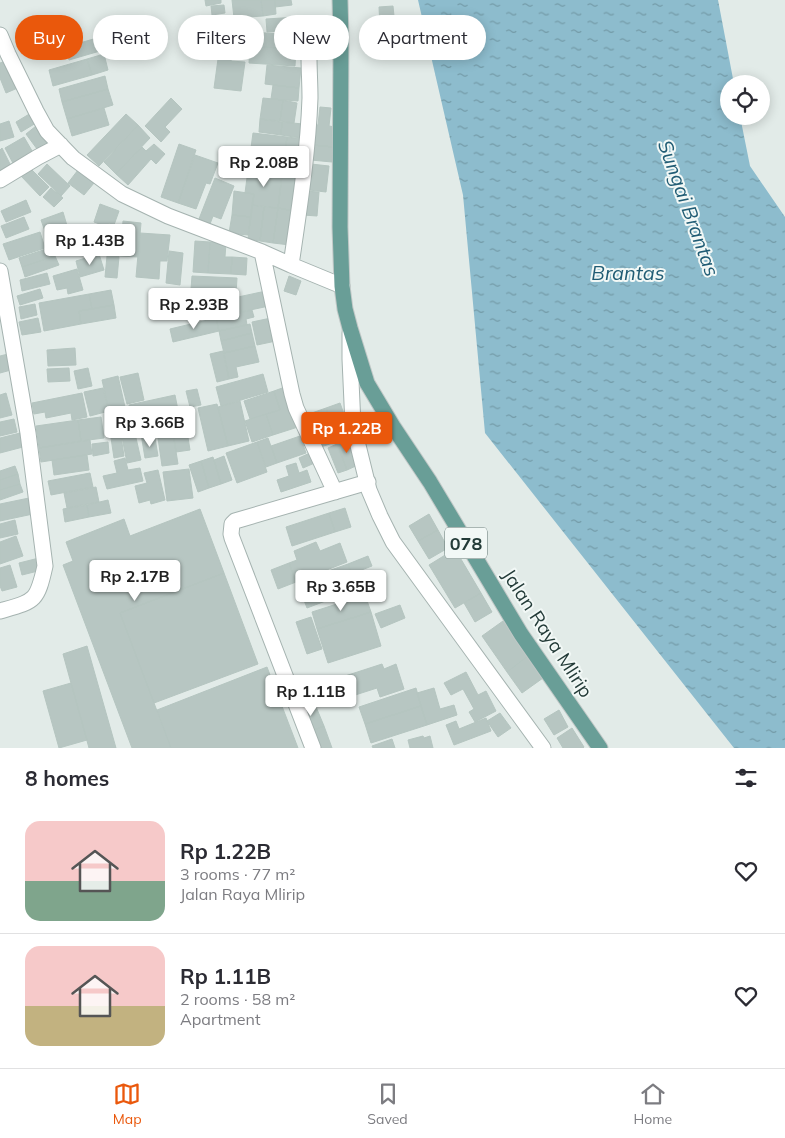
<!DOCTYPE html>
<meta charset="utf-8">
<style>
body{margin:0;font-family:Mulish,sans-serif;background:#f2f2f3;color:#2b2b33;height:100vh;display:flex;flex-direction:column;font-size:19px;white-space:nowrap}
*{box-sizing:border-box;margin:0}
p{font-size:16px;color:#7c7c81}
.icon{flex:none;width:28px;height:28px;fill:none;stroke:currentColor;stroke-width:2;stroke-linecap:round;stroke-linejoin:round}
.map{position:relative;height:748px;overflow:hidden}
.details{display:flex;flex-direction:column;background:#fff;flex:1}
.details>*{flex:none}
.hud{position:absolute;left:15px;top:15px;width:500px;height:45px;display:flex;gap:10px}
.controls{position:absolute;left:720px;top:75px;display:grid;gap:10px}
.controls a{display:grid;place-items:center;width:50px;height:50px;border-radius:50%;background:#fff;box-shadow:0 2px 12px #0003;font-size:25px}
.price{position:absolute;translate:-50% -42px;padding:0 11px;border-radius:5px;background:#fff;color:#222;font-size:16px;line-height:32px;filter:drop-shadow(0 1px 2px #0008)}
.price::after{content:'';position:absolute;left:50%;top:30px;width:15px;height:11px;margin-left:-8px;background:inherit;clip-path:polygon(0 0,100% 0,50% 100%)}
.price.selected{background:#ea580c;color:#fff}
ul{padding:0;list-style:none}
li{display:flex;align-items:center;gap:15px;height:125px;padding:0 25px}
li+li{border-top:1px solid #e1e1e2}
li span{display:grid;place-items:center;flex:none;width:140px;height:100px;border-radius:15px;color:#555}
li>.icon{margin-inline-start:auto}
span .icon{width:60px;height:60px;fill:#fffc;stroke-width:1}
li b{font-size:21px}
h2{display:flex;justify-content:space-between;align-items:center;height:60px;padding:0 25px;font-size:21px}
.chip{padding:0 18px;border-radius:22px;background:#fff;box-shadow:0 2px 12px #0003;font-size:18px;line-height:45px}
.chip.selected{background:#ea580c;color:#fff}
.dock{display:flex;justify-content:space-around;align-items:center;height:70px;border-top:1px solid #e1e1e2;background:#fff;font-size:14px;color:#7c7c81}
.dock a{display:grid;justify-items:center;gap:2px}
.dock .selected{color:#ea580c}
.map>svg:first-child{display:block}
.water{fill:url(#water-ripples)}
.building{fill:#b7c6c2;stroke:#b5c5c0}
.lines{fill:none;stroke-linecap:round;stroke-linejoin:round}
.minor-casing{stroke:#a5b3b0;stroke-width:17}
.major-casing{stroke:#c1c8c7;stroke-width:17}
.minor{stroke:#fff;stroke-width:15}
.major{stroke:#699e97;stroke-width:15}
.labels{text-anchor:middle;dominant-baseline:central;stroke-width:4;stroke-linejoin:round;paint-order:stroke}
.shield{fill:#f2f8f6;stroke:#617471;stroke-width:1}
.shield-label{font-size:18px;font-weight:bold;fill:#233b38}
.street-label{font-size:19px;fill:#233b38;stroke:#f2f8f6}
.water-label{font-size:20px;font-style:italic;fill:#205c74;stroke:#f2f8f6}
</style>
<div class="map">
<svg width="785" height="748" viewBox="0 0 785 748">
<defs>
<pattern id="water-ripples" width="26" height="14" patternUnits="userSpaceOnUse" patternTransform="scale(1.25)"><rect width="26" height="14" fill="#8dbccd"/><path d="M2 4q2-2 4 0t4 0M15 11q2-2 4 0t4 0" fill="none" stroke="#739aa7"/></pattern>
</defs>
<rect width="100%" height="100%" fill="#e2ebe8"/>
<!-- water -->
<path class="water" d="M418 0H718L734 84H729V116H740L750 166 785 217V748H734L485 433 463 195Z"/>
<!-- building -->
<path class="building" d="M205 0H221V3L206 6Z
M232 0H261L263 16 234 18Z
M261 0H275L276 14 263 16Z
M275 0H291L292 5 275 7Z
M224 5 225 13 212 15 211 6Z
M393 6 395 26 380 27 379 7Z
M298 17 299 30 267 32 266 19Z
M211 23 217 47 198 52 192 28Z
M383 29H392V40H383Z
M251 32 297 35 296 49 250 46Z
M97 38 100 51 69 60 66 47Z
M222 45 233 47 231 61 245 62 241 91 214 88 218 59H221Z
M250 46 296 49 295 66 249 63Z
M104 54 108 70 92 75 87 59Z
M87 59 92 75 53 86 49 70Z
M8 60 20 87 6 93 0 78V63Z
M267 65 301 68 299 88 265 84Z
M105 76 108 89 62 102 59 89Z
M273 85 299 88 298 101 271 99Z
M108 89 113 105 67 119 62 102Z
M171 98 182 109 165 127 170 132 161 142 145 126Z
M263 98 283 100 280 121 260 119Z
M283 100 297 103 294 123 280 121Z
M320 107 331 108 329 126 335 127 333 147 313 145 314 125H318Z
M104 108 109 125 72 136 67 119Z
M31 113 36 123 21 132 16 122Z
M126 114 138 125 99 166 87 155Z
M260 119 282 122 281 135 259 132Z
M9 121 14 137 0 141V124Z
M282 122 303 124 301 138 281 135Z
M138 125 150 138 116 174 104 162Z
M36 126 50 145 40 153 26 134Z
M253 133 287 137 282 174 248 170Z
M24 137 35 156 15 167 5 148Z
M287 137 304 139 294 211 278 208Z
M154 144 165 154 156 164 151 159 128 185 116 174 142 147 146 151Z
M179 144 196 150 178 203 161 197Z
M313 145 333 147 332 162 311 160Z
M2 148 12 168 0 174V150Z
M195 155 218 163 210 184 206 183 196 209 178 203Z
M47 164 70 186 61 196 38 174Z
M311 164 329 166 326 192 309 190Z
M29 167 49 187 40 196 21 176Z
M78 170 94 183 84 195 68 183Z
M248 170 282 174 278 208 252 205 254 194 245 193Z
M215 178 234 186 221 219 213 216 210 224 199 219Z
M51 188 63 198 54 207 43 197Z
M234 191 254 194 251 217 232 215Z
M305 191 319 192 317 216 303 215Z
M26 200 31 212 6 222 1 211Z
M100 204 119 211 114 225 109 223 108 227 94 222Z
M252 205 264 207 260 241 248 239Z
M264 207 278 208 273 243 260 241Z
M278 208 294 211 290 245 273 243Z
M63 212 68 229 47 237 41 220Z
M232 215 251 217 248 235 229 233Z
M24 217 29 229 6 238 1 226Z
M123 221 141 223 138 257 120 256Z
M40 232 45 248 9 260 3 244Z
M140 233 170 235 167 261H160L159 279 136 277Z
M109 235 121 236 117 278 105 277Z
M195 241 210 242 208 273 193 272Z
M210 242 226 243 225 257H232L231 274 208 273Z
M52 247 55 256 22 267 19 258Z
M169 251 183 253 180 285 166 283Z
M99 254 104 270 80 277 76 261Z
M55 256 59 265 25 277 22 267Z
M232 257 247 258 246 275 231 274Z
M77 269 83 290 68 294 67 288 57 290 53 276Z
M47 273 50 284 22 291 20 280Z
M192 276 237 278 236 294 190 302Z
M289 276 301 281 296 295 284 291Z
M40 289 43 298 20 305 17 296Z
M111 290 114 305 92 309 89 294Z
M266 291 269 306 241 312 238 297Z
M89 294 92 309 79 311 81 324 44 331 39 303Z
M238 295 241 312 200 319 197 303Z
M35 304 37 315 21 319 19 307Z
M114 305 116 318 81 324 79 311Z
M252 310 254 317 246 319 247 325 219 331 216 318Z
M38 318 41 332 22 335 19 322Z
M216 318 219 331 173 342 170 329Z
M271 318 276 341 257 345 252 322Z
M250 324 252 333 221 341 219 331Z
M252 333 255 346 224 353 221 341Z
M255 346 259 362 236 367 238 377 229 379 224 353Z
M75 348 76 365 48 366 47 350Z
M223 351 229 379 217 382 210 354Z
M8 354 11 370 0 373V356Z
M69 368 70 381 48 382 47 369Z
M88 368 92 386 78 389 74 371Z
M138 373 144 400 127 404 120 377Z
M263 374 268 392 221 406 216 387Z
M118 376 125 407 109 411 102 380Z
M285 387 298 427 273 435 266 414 280 410 274 391Z
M103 388 109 411 90 416 84 392Z
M197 389 201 405 190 407 186 391Z
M274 391 280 410 250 419 244 401Z
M6 393 12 415 0 418V395Z
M82 393 87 417 72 420 71 413 46 418 45 412 34 414 32 403Z
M175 395 178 410 131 420 129 405Z
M240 401 249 441 228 446 218 407Z
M340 403 352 436 338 441 326 408Z
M217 404 228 446 208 451 198 408Z
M326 408 338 441 321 447 309 414Z
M184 412 190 450 176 452 170 414Z
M170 414 178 464 162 466 155 417Z
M266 414 273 435 252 442 245 421Z
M101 417 104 438 81 441 78 420Z
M152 418 155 438 142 440 139 420Z
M14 419 17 432 0 436V422Z
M78 420 81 441 39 448 36 426Z
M134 429 141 460 127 463 121 432Z
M20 433 23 447 0 453V438Z
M121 436 124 456 114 458 111 438Z
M300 436 306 453 277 463 271 446Z
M155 438 158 456 145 458 142 440Z
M268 438 277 463 266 467 257 442Z
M348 439 358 465 347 470 337 444Z
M90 440 92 454 41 462 39 448Z
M108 442 109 453 93 456 92 444Z
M257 442 267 472 237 483 226 453Z
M337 444 347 470 338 473 328 448Z
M312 452 317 462 303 468 299 458Z
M87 455 89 470 54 475 52 460Z
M224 456 232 480 221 484 214 460Z
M213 457 221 484 209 488 201 461Z
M125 458 128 470 140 468 143 481 107 489 103 476 117 473 114 461Z
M201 461 209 488 198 492 189 465Z
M296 463 299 473 307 470 311 482 281 492 277 480 289 476 286 466Z
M15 466 18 474 0 480V471Z
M189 469 193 498 167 501 163 472Z
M158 470 165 500 151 504 150 500 139 503 135 486 147 483 144 473Z
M90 473 93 487 51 495 48 481Z
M18 474 20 484 0 490V480Z
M20 484 23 492 0 500V490Z
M96 487 99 502 67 508 64 493Z
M29 498 33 514 0 521V504Z
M108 500 111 513 89 517 87 505Z
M87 505 89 517 65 522 63 509Z
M345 508 351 527 335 532 329 513Z
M200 509 224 573 120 613 171 748H132L63 565 73 561 66 542 124 519 130 536Z
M329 513 335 532 292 546 286 527Z
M429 514 438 530 418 541 409 526Z
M15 520 18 534 0 538V524Z
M438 530 448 548 429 559 418 541Z
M16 536 23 556 0 564V542Z
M316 542 320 551 340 543 347 562 296 582 289 563 297 560 294 551Z
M455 549 481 593 455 608 429 565Z
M368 556 372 566 351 574 348 564Z
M39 558 42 570 22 575 19 563Z
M289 563 296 582 278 589 271 570Z
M348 564 357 589 307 608 297 582Z
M10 565 17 587 2 591 0 586V568Z
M224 573 258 664 154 703 120 613Z
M481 593 492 612 475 622 464 603Z
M365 595 371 612 317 629 312 612Z
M400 605 405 618 381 628 375 614Z
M371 612 381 646 328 663 317 629Z
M311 617 322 649 307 654 296 622Z
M503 621 528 656 507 672 482 636Z
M87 646 116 748H89L71 683 63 654Z
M528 656 543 678 522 693 507 672Z
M382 664 384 669 396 664 404 689 380 697 377 688 349 697 342 677Z
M267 667 298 748H171L157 710Z
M466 672 478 695 486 691 496 711 475 722 469 712 474 709 463 689 451 695 444 683Z
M341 677 347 699 332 704 329 694 318 698 313 682 326 678 327 681Z
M71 683 87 740 59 748 43 691Z
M416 688 421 706 365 724 359 707Z
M434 688 440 709 454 705 457 715 427 725 417 693Z
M314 702 324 726 309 732 299 708Z
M421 706 427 725 371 743 365 724Z
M559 710 568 727 554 735 544 719Z
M500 713 511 728 498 737 487 721Z
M486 718 491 731 454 745 446 725 456 721 459 729Z
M324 726 332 748H315L309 732Z
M572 728 584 747 583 748H563L557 738Z
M423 736 424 738 430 736 433 748H410L408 740Z
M392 739 395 748H373L372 746Z"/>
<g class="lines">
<defs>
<path id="minor" d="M0 35 8 54 36 111 47 131 73 158 122 194 168 216 262 252 291 265 342 286
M0 180 38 157 61 145
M262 252 292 394 296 408 335 492
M291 265C299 210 308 154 310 98 310 84 309 70 309 56
M0 271 28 433 45 566C37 602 35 601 0 611
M350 333V359L353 425 369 490 380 516 393 542 543 748
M313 748 232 538 231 534 232 524 235 521 368 482"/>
<path id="major" d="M340 0 341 37 340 227 342 286 345 309 350 328 367 383 394 428 430 482 521 634 600 748"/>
</defs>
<!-- minor casing -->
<use href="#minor" class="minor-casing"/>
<!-- major casing -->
<use href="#major" class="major-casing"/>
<!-- minor -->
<use href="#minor" class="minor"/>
<!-- major -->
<use href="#major" class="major"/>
</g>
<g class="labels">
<!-- shield labels -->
<rect class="shield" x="445" y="527.5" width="42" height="31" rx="4"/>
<g class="shield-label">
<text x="466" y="543">078</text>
</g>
<!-- street labels -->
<g class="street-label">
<text transform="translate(548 633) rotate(57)">Jalan Raya Mlirip</text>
</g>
<!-- water labels -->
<g class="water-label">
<text transform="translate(689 208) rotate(70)">Sungai Brantas</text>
<text x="628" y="272">Brantas</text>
</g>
</g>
</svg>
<div class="controls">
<a><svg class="icon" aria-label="locate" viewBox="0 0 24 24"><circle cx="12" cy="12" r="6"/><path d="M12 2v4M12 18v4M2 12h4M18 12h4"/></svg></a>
</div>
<b class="price" style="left:264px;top:188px">Rp 2.08B</b>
<b class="price" style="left:90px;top:266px">Rp 1.43B</b>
<b class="price" style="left:194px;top:330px">Rp 2.93B</b>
<b class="price" style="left:150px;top:448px">Rp 3.66B</b>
<b class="price selected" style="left:347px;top:454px">Rp 1.22B</b>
<b class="price" style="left:135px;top:602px">Rp 2.17B</b>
<b class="price" style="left:341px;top:612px">Rp 3.65B</b>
<b class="price" style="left:311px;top:717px">Rp 1.11B</b>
<div class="hud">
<a class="chip selected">Buy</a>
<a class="chip">Rent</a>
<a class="chip">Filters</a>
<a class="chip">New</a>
<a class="chip">Apartment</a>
</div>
</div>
<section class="details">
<h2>8 homes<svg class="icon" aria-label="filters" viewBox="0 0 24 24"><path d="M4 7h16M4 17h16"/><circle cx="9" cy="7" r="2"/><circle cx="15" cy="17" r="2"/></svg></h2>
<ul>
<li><span style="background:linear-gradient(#f6c9c9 60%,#7fa58c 0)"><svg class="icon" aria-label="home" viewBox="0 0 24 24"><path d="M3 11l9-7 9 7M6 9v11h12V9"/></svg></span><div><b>Rp 1.22B</b><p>3 rooms · 77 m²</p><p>Jalan Raya Mlirip</p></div><svg class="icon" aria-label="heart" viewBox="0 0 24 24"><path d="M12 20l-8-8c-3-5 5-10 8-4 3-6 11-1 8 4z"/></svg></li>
<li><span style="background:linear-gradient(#f6c9c9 60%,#c2b280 0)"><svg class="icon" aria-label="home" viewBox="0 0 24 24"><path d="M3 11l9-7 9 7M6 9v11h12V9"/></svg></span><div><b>Rp 1.11B</b><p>2 rooms · 58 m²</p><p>Apartment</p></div><svg class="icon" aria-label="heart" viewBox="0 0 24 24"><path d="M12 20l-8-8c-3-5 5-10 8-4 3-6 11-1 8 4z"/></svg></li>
</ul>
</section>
<nav class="dock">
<a class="selected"><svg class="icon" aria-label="map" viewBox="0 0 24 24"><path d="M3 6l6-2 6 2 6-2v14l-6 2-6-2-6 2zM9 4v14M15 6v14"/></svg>Map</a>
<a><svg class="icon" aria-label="saved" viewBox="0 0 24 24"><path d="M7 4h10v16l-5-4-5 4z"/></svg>Saved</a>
<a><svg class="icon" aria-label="home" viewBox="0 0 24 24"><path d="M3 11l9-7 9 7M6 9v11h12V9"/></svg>Home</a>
</nav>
